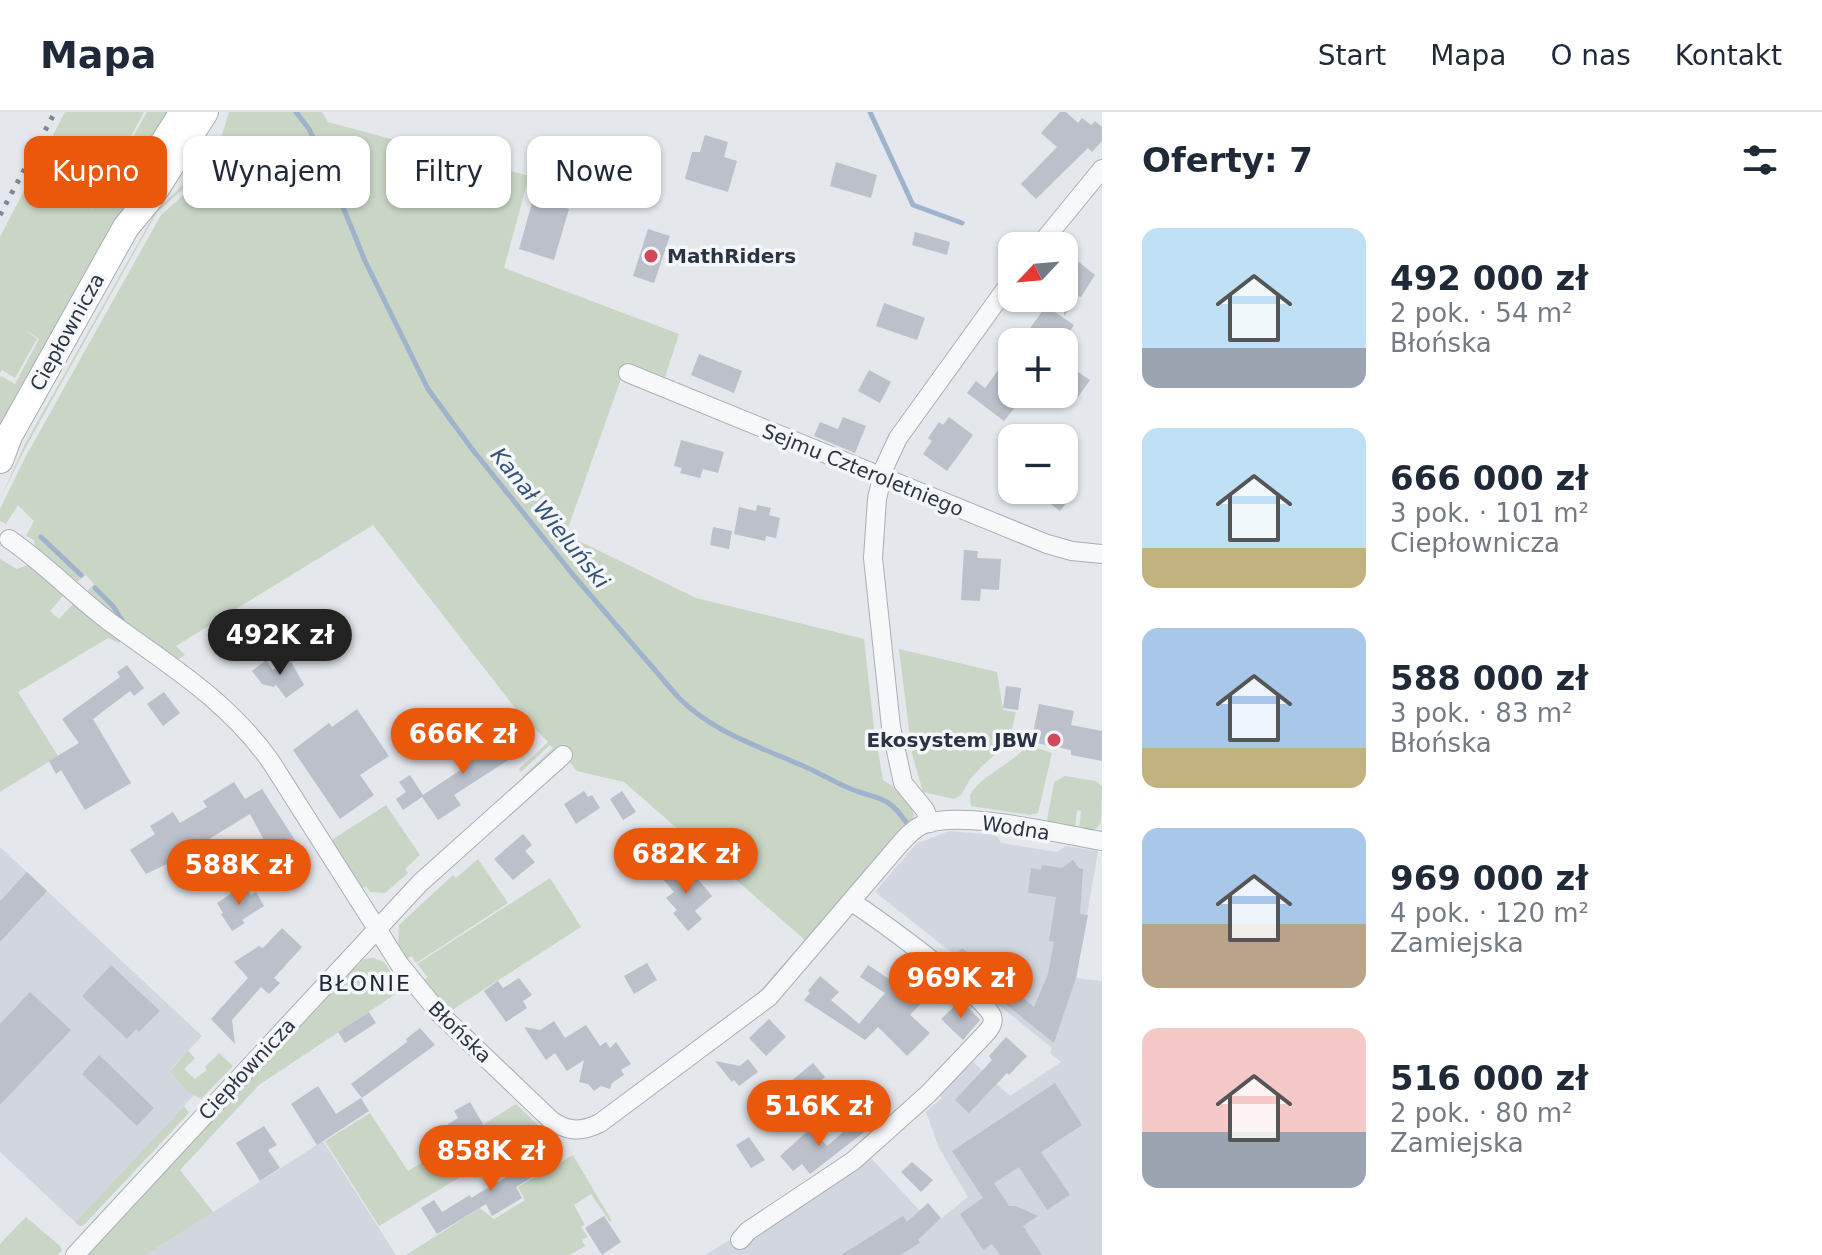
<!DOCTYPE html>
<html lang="pl">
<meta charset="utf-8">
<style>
body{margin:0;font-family:"DejaVu Sans",sans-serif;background:#f2f2f3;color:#1f2937;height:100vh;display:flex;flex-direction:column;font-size:30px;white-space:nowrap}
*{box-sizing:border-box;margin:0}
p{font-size:26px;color:#747a83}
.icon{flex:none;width:44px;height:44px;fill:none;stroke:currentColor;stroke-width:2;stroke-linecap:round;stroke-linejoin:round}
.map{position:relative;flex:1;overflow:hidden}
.sheet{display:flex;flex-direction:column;background:#fff;width:720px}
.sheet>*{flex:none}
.banner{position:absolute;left:24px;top:24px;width:760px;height:72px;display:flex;gap:16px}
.needle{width:52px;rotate:244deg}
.tools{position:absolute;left:998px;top:120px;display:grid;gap:16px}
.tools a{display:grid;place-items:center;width:80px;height:80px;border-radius:16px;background:#fff;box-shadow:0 2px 6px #0004;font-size:40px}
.price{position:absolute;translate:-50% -68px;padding:0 18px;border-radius:28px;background:#ea580c;color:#fff;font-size:26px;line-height:52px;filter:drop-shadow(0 2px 4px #0008)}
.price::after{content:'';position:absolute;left:50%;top:48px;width:24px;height:18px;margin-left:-12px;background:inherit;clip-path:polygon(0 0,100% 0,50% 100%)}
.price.current{background:#222;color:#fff}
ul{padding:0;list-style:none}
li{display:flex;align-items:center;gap:24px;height:200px;padding:0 40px}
li span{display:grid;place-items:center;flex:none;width:224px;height:160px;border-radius:16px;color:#555}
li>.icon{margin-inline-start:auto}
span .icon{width:96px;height:96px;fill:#fffc;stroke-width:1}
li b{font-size:34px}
h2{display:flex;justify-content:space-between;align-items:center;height:96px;padding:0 40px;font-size:34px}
.chip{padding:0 28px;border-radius:16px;background:#fff;box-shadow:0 2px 6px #0004;font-size:28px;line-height:72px}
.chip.current{background:#ea580c;color:#fff}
header{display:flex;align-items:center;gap:48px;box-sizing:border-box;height:112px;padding:0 40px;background:#fff;border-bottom:2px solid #e0e1e3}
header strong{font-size:38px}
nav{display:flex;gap:44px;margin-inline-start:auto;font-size:28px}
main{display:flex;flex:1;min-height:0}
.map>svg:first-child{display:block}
.built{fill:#d2d6de}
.green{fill:#c9d6c5}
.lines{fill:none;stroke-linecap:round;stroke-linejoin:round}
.stream{stroke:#9fb4cc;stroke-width:5}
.building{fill:#bbc0ca}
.street-casing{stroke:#a9aeb7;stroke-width:20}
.secondary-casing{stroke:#a9aeb7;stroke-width:28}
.street{stroke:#f7f8fa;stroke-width:18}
.secondary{stroke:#fff;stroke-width:26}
.rail{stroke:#7d8696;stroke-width:5;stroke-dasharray:4 8;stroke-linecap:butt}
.poi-dot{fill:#d1495b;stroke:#f4f6f9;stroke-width:3}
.labels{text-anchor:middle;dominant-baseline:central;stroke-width:7;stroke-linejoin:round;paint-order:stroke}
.poi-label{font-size:20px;font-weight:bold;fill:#2b3445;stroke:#f4f6f9;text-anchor:start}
.street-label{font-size:20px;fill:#2b3445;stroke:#f4f6f9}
.water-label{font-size:22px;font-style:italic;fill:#34527a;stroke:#f4f6f9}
.neighbourhood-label{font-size:22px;letter-spacing:2px;fill:#1d2536;stroke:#f4f6f9}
</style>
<header>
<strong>Mapa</strong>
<nav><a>Start</a><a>Mapa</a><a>O nas</a><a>Kontakt</a></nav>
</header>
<main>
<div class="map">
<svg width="1102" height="1143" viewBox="0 0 1102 1143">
<rect width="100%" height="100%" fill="#e4e7ec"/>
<!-- built -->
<path class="built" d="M949 719 996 723 1001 731 1057 740 1066 734 1098 739 1076 866 1102 869V1143H705L733 1126 747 1131 864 1051 870 1045 933 1113 968 1085 939 1036 926 1000 942 986 939 981 971 948 1010 984 1061 950 1050 941 1052 936 949 853 956 844 875 780 916 732Z
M0 735 202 924 171 957 196 981 75 1110 0 1040Z
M323 1029 396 1143H146L213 1100Z"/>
<!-- green -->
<path class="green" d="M65 0H144L86 109 147 0H177L147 49 116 114 0 320V266L1 264 15 272 39 227 25 218 37 227 15 266 2 258 0 261V125Z
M229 0H322L328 10 529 64 504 156 679 222 665 265 627 250 568 416 575 427 696 486 864 527 874 616 883 668C896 676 914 690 914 706L761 881 759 880 805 828 624 670 577 659 569 649 521 666 553 636 550 633 521 660 519 657 548 630 519 601 373 413 176 534 185 543 178 547 114 503 89 482 88 478 94 472 86 463 76 470 35 435 34 428 26 424 34 409 18 393 6 412 0 409V397L26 344 161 103 197 71 206 73 226 57 217 39Z
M195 61 197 63 193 68 157 100 27 333 0 387 25 332 156 99Z
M0 447 17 457 30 452 62 480 63 484 50 499 59 507 73 492H76L121 528 119 531 108 526 18 580 58 644 0 680Z
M899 537 997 560 1003 598 1016 600 1009 631 982 654 970 667 962 682 954 687 923 680 912 642Z
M1027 633 1052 641 1038 701 1030 703 971 694 970 683C983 661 1011 654 1027 633Z
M1065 664 1096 669 1102 674 1101 711 1093 720 1079 718 1081 699 1077 698 1075 717 1050 712 1047 708 1054 670Z
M386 693 420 743 405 757 408 761 385 781 370 780 366 774 362 777 330 729Z
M478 747 508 791 416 851 412 844 406 847 398 834 399 813 453 763 456 766Z
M550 766 581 815 455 896 452 900 422 869 428 865 417 852Z
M373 846 384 850 403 877 259 973 180 1058 213 1100 146 1143H88L355 852 357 854 364 847Z
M188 939 195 946 184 957 195 967 207 958 205 955 219 941 233 954 201 987 187 979 170 959Z
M516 992 541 1016 379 1114 325 1029 370 1001 408 1059Z
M184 994 189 1001 83 1114H79L75 1110Z
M573 1043 612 1109 610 1110 591 1082 574 1093 585 1113 581 1115 588 1125 582 1128 585 1134 570 1143H406L480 1096 494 1107 525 1088 518 1075Z
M26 1105 60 1134 62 1138 58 1143H0V1132Z"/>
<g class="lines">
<!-- stream -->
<path class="stream" d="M296 0 309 17 324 48 365 149 428 277 472 337 574 464 678 585C711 619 757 634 801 653 818 660 834 670 851 677 878 688 887 682 906 710
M870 0 913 93 962 111
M41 425 81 463
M95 476 113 494 122 508"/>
</g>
<!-- building -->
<path class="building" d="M1060 0H1066L1078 11 1082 6 1091 13 1095 9 1102 15V29L1092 40 1088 36 1036 87 1021 72 1057 35 1041 21Z
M705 23 728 30 724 45 737 49 728 80 685 67 692 40H700Z
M836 50 877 63 871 86 830 74Z
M542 90 569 97 554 148 519 137 532 91 541 94Z
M648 117 670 124 654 171 633 164Z
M915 120 950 130 947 143 912 133Z
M1075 147 1095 163 1081 185 1079 184 1064 204V162Z
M884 191 925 206 917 228 876 214Z
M1046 194 1074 213 1063 230H1020Z
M699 242 742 259 734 281 691 263Z
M1000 256 1012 266V282H1025L1004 309 967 281 976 269 985 276Z
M869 258 891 270 880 291 858 279Z
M1075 258 1090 268 1078 285 1064 275Z
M843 305 866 314 855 341 814 324 820 310 838 317Z
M949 305 973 323 947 359 923 342 932 329 928 326 939 310 943 313Z
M681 328 724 340 718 361 703 357 700 366 680 361 682 356 674 354Z
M1032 378H1077L1060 399Z
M757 393 771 396 769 403 780 406 776 426 766 424 765 429 734 422 739 395 756 399Z
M713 415 732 419 729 437 710 433Z
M964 438 978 439 977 446 1001 447 999 478 981 477 980 489 961 488Z
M289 546 304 573 286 586 276 573 273 575 262 572 252 559 266 548 273 558Z
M127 553 144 576 134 584 130 579 93 607 131 671 85 698 61 658 56 662 49 649 79 631 62 607 120 565 117 560Z
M1006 574 1021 576 1018 598 1003 596Z
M164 580 180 601 163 614 147 592Z
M1039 592 1074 599 1071 613 1102 619V649L1071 643V638L1031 630Z
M357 597 389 644 360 663 374 683 340 707 293 638 329 611 332 615Z
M514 618 527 636 454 683 461 693 438 708 422 685 403 698 396 687 406 680 399 670 410 663 423 683 462 657 460 654 482 640 480 638Z
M234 670 245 687 262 677 304 742 269 763 252 735 264 728 250 702 173 749 146 762 130 738 155 722 150 714 173 700 180 711 207 695 203 689Z
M584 679 588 685 592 683 600 696 576 712 564 692Z
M622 679 636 700 623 708 610 687Z
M523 722 532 733 525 739 535 750 513 768 494 747Z
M1073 748 1079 756 1083 757 1080 802 1088 803 1076 866 1054 931 952 849 962 836 1034 895 1048 862 1054 830 1049 829 1056 785 1028 781 1031 756 1041 758 1042 753 1062 756Z
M687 754 712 784 695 799 702 807 688 819 673 801 677 798 666 786 674 780 662 766 675 755 679 761Z
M27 760 47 779 0 830V789Z
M244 773 251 783 256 780 264 794 242 808 245 811 232 819 221 802 223 801 217 791Z
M282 816 302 835 274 866 280 871 269 882 261 875 232 908 235 932 211 907 248 866 234 850 259 834 263 836Z
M647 851 657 868 634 882 624 864Z
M111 853 160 899 139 920 136 917 127 927 82 884Z
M868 853 898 873 902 866 925 887 910 903 930 921 907 944 878 915 865 928 804 888 810 881 808 879 820 864 839 880 831 888 859 912 885 881 860 865Z
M519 866 532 883 523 889 527 896 506 910 484 879 498 869 503 876Z
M30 880 71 918 0 993V912Z
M961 888 980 908 963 928 941 907Z
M369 900 376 911 345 931 338 920Z
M769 907 786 925 766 944 749 926Z
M554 909 565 926 586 913 600 934 606 930 610 936 616 930 631 952 621 958 624 963 612 971 610 977 601 974 594 979 588 972 579 970 584 948 567 959 555 941 546 948 524 915 540 918Z
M420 916 435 933 362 986 351 972 407 930 406 927Z
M1006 925 1027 944 1009 963 1007 961 969 1001 955 988 992 948 989 944Z
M99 943 154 996 137 1014 82 962Z
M748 947 758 960 739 974 734 968 732 970 715 949 740 954Z
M813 951 825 965 816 973 823 981 809 993 790 970Z
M1055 971 1082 1013 1041 1040 1070 1083 1047 1098 1019 1055 994 1071 1009 1094H1016L1038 1104 1023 1114 1042 1143H1000L992 1132 983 1138 960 1102 983 1086 952 1039Z
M318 974 336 1002 361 986 369 999 317 1033 291 992Z
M470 990 483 1012 441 1037 431 1023 458 1006 454 999Z
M860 1006 868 1017 810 1062 802 1052 793 1059 780 1044 811 1016 827 1034Z
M264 1014 277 1033 268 1038 280 1056 260 1069 236 1031Z
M749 1025 765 1048 751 1056 736 1033Z
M540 1030 554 1051 516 1075 522 1086 492 1104 486 1092 437 1122 421 1096 434 1088 442 1100 470 1083 471 1086 530 1051 524 1040Z
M912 1050 933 1068 921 1080 901 1060Z
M928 1091 941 1106 918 1128 920 1131 900 1143H841L903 1104 907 1110Z
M604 1104 621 1130 602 1143 585 1116Z"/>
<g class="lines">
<defs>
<path id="street" d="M174 27 193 40 215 66
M1039 134 1102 57
M628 261 1047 432 1072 439 1102 442
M9 427C46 452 77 486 114 513 172 555 229 590 271 650L400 853 439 901 552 1009C569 1020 582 1020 600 1011L769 885 899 733C906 725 913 717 922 713 961 697 1059 722 1102 729
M930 711 925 698 903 671 891 615 873 446 877 387 884 356 898 326 1012 168
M740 1128 748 1119 853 1049 928 982 987 920C991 915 994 911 992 904 986 885 875 805 852 790
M75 1143 420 771 563 643"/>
<path id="secondary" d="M137 81 153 47 183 0
M0 348 9 324 126 115 150 86 205 0"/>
</defs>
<!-- street casing -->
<use href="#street" class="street-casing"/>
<!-- secondary casing -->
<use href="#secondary" class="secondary-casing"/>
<!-- street -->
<use href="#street" class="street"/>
<!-- secondary -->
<use href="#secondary" class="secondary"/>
<!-- rail -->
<path class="rail" d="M0 103 55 0"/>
</g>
<!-- markers -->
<g class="poi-dot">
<circle cx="651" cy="144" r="8"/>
<circle cx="1054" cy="628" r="8"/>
</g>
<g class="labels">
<!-- poi labels -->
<g class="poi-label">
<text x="667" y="144">MathRiders</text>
<text x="1038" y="628" text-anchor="end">Ekosystem JBW</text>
</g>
<!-- street labels -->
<g class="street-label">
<text transform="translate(67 220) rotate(-61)">Ciepłownicza</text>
<text transform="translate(863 358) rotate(22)">Sejmu Czteroletniego</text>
<text transform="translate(1016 716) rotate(9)">Wodna</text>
<text transform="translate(460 920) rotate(44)">Błońska</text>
<text transform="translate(247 957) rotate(-47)">Ciepłownicza</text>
</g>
<!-- water labels -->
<g class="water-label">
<text transform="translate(550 406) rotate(51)">Kanał Wieluński</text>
</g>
<!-- neighbourhood labels -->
<g class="neighbourhood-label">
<text x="365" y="871">BŁONIE</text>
</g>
</g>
</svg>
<div class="tools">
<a><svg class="needle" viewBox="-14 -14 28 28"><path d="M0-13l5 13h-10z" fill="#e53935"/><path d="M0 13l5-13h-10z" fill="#747a83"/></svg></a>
<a>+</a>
<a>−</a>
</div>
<b class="price current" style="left:280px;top:565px">492K zł</b>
<b class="price" style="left:463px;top:664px">666K zł</b>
<b class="price" style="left:686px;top:784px">682K zł</b>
<b class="price" style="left:239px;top:795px">588K zł</b>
<b class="price" style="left:961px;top:908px">969K zł</b>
<b class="price" style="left:819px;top:1036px">516K zł</b>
<b class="price" style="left:491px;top:1081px">858K zł</b>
<div class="banner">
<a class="chip current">Kupno</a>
<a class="chip">Wynajem</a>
<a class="chip">Filtry</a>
<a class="chip">Nowe</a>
</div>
</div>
<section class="sheet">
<h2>Oferty: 7<svg class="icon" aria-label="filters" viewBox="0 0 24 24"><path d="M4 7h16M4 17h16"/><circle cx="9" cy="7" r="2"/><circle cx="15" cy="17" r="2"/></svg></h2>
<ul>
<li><span style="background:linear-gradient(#bfe0f5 75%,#9aa5b1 0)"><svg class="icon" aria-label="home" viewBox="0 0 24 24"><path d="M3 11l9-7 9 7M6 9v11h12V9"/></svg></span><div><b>492 000 zł</b><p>2 pok. · 54 m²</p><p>Błońska</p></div></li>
<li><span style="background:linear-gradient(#bfe0f5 75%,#c2b280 0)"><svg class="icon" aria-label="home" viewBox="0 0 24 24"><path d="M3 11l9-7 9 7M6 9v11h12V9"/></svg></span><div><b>666 000 zł</b><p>3 pok. · 101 m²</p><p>Ciepłownicza</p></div></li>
<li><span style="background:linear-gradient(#a9c7e8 75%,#c2b280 0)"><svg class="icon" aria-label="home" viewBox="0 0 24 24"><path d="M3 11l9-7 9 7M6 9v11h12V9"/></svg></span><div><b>588 000 zł</b><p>3 pok. · 83 m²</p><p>Błońska</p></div></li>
<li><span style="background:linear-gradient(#a9c7e8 60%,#b9a48a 0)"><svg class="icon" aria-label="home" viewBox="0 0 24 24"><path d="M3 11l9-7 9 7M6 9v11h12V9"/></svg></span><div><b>969 000 zł</b><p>4 pok. · 120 m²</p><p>Zamiejska</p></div></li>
<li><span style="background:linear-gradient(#f6c9c9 65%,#9aa5b1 0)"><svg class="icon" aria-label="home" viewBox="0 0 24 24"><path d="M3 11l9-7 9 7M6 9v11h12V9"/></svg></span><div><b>516 000 zł</b><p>2 pok. · 80 m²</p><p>Zamiejska</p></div></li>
</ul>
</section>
</main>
